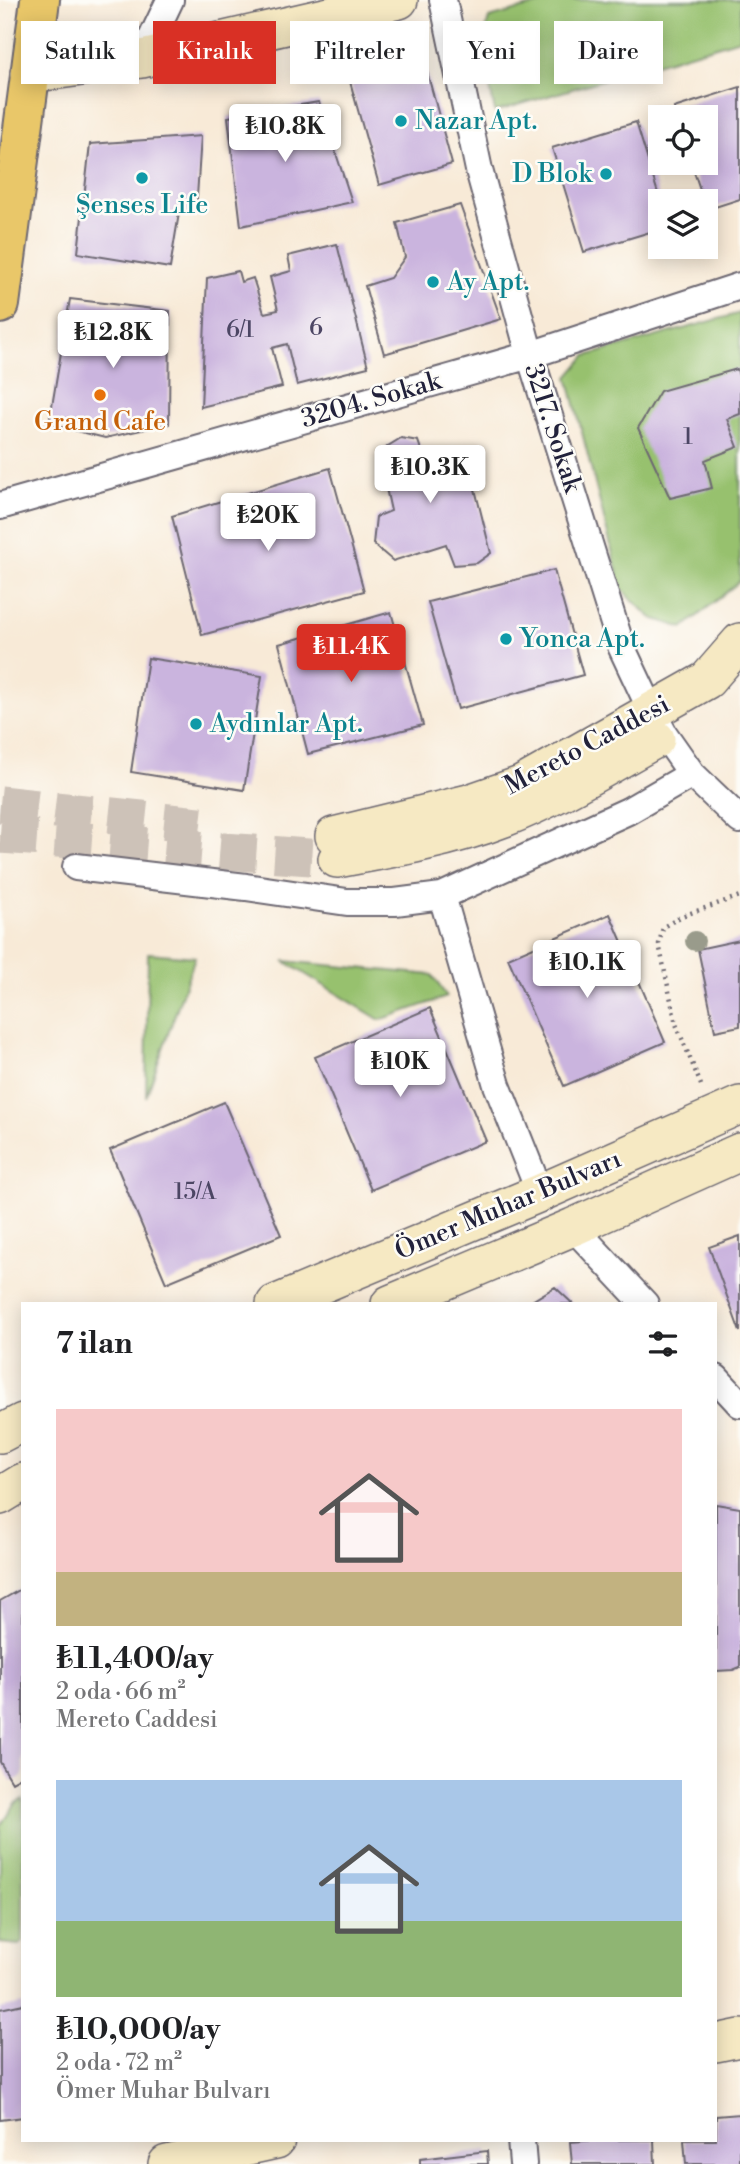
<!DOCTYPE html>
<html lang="tr">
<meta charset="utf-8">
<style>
body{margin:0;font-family:"Libre Bodoni",serif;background:#f2f2f2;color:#202124;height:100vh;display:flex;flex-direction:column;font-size:26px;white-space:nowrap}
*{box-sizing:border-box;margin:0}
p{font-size:23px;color:#757577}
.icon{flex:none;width:38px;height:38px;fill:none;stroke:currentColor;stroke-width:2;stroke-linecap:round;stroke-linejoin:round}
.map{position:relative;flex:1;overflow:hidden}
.panel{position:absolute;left:21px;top:1302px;width:696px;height:840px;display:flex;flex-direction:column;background:#fff;border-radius:0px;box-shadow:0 4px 18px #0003}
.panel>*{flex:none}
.guide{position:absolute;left:21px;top:21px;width:698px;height:63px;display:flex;gap:14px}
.tools{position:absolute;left:648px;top:105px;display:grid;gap:14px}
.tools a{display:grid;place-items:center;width:70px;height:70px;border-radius:0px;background:#fff;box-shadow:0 4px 18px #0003;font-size:35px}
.price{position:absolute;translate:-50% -60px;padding:0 16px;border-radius:7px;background:#fff;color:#222;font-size:23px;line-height:46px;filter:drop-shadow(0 2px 4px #0008)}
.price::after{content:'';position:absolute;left:50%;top:42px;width:21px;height:16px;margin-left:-10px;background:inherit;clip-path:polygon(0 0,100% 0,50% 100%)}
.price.active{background:#d93025;color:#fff}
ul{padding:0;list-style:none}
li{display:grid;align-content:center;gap:14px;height:371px;padding:0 35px}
li span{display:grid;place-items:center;height:217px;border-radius:0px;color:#555}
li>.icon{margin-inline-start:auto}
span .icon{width:126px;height:126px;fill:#fffc;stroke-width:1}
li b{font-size:30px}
h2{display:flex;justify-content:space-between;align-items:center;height:84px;padding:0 35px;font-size:30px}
.chip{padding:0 24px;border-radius:0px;background:#fff;box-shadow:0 4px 18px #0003;font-size:24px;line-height:63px}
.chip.active{background:#d93025;color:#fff}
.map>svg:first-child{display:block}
.green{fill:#97c16e;stroke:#5c7254;stroke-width:2}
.building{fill:#cab4de}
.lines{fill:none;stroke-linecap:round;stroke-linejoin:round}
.secondary-tunnel{stroke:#cdc2b8;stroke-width:37;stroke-dasharray:37 18;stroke-linecap:butt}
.street-casing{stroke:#6d6872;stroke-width:30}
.secondary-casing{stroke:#6d6872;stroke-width:40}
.highway-casing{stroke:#6d6872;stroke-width:42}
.path{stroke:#6d6872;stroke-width:4.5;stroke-dasharray:2 5;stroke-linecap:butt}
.street{stroke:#fff;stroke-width:26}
.secondary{stroke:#f6e9c3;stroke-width:37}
.highway{stroke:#e9c769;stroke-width:38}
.tree{fill:#999b8b}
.culture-dot{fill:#0f9aa8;stroke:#fdfcf7;stroke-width:2.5}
.food-dot{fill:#e8710a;stroke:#fdfcf7;stroke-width:2.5}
.labels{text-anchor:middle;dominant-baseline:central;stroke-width:5;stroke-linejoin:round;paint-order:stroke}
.number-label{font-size:23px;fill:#4c4664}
.culture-label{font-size:26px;fill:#0d838f;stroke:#fdfcf7;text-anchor:start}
.street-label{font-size:26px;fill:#22223b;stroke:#fdfcf7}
.food-label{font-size:26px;fill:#c56008;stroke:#fdfcf7}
</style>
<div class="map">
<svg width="740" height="2164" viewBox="0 0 740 2164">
<rect width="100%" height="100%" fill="#fdfcf7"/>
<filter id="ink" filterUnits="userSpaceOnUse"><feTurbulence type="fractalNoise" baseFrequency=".0143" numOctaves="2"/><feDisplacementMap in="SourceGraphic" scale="14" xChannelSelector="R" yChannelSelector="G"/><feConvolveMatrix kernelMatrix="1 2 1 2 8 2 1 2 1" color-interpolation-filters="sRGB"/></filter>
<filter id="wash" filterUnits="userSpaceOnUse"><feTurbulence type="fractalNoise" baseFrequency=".00686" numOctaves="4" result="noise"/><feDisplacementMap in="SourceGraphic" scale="28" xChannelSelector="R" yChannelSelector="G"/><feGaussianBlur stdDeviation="1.57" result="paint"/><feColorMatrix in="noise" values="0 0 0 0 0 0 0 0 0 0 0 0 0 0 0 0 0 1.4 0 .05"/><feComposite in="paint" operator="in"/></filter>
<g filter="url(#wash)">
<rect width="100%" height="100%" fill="#f8ead7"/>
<!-- green -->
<path class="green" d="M554 0H740V39L495 112 481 44 489 18Z
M740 313V581L683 628 652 618 622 590 568 377 586 356Z
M148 953 195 957 146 1097Z
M284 961 432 975 447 997 380 1020Z
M23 1799V1942L19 1945 0 1943V1826L16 1803Z"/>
<g id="blocks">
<!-- building -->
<path class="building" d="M423 57 452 164 379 185 349 78Z
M740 87V199L706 210 705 201H704L691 163H705V117H676L674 108Z
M319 102 352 202 241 226 228 117Z
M636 122 660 200V229L584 252 552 148Z
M201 136 196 212 179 213 170 268 78 253 90 144Z
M460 205 501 319 384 354 365 286 390 278 405 257 397 223Z
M337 244 368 367 297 385 287 344 272 348 282 387 201 407 207 278 238 271 241 282 253 278 264 313 278 310 270 277 291 271 288 256Z
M70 299 170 311 169 424 105 438 49 424Z
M737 369 740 379V414L727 419 738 447 705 460 712 488 670 498 638 428 660 391Z
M401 438 418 441 424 458 465 449 491 553 477 563 454 565 446 544 393 561 373 544 376 517 391 511 379 456 388 446Z
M330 468 364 591 202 635 172 516Z
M554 570 583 675 458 709 428 602Z
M391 612 423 725 308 754 279 644Z
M148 658 262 676 244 790 131 772Z
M610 914 665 1042 564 1086 508 958Z
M740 940V1026L715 1031 698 949Z
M430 1008 486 1141 371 1190 315 1057Z
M224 1102 281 1235 166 1283 110 1150Z
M740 1236V1332L709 1247Z
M555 1287 573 1304H527Z
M716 1504 740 1508V1667L733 1670 716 1671Z
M23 1588V1776L12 1782 0 1762V1601Z
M23 2004V2117L0 2120V2009Z
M740 2114V2164H686L684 2140H716V2116Z
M596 2140H654L655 2164H572L570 2142Z
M487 2151 488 2164H420V2159Z"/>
</g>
</g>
<g filter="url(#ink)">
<use href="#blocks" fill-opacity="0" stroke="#6d6872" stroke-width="2"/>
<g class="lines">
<!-- secondary-tunnel -->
<path class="secondary-tunnel" d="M0 804 208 826
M0 835 337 859"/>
<defs>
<path id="street" d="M443 0 479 170 530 355 621 646 652 712 664 734 692 774 740 820
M142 59 170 0
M0 506 530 355 740 286
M76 867 246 887 347 902H395L442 896 628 811 692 774
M442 896 497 1085 540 1193
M573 1227 645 1304
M716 1378 740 1404
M521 2140 523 2164"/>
<path id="secondary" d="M29 74 142 59 399 0
M334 836 469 803 521 785 707 680 740 642
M337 859C393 849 450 839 504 818 556 798 607 766 656 739
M275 1304 540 1193 740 1105
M390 1304 573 1227 740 1152
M0 1434 23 1422
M0 1496 23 1482
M716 2043 740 2038
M167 2164 276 2140"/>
<path id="highway" d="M0 304 40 0"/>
</defs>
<!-- street casing -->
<use href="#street" class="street-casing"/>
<!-- secondary casing -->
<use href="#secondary" class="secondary-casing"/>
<!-- highway casing -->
<use href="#highway" class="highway-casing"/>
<!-- path -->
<path class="path" d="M701 1085 676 1024 659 944 663 927 682 916 740 896"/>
<!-- street -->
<use href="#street" class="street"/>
<!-- secondary -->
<use href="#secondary" class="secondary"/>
<!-- highway -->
<use href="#highway" class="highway"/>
</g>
<!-- trees -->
<circle class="tree" cx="695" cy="941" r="10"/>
</g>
<!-- markers -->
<g class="culture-dot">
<circle cx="401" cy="121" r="7"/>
<circle cx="606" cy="174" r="7"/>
<circle cx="142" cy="178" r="7"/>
<circle cx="433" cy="282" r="7"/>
<circle cx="506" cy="639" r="7"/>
<circle cx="196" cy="724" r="7"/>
</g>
<circle class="food-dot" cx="100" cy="395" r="7"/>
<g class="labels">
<!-- number labels -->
<g class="number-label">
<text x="316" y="328">6</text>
<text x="240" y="330">6/1</text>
<text x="688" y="437">1</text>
<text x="195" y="1192">15/A</text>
</g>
<!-- culture labels -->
<g class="culture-label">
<text x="415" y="121">Nazar Apt.</text>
<text x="592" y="174" text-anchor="end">D Blok</text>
<text x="142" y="205" text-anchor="middle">Şenses Life</text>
<text x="447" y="282">Ay Apt.</text>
<text x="520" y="639">Yonca Apt.</text>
<text x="210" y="724">Aydınlar Apt.</text>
</g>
<!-- street labels -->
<g class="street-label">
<text transform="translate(371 400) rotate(-16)">3204. Sokak</text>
<text transform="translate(553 428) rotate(72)">3217. Sokak</text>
<text transform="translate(587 745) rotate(-28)">Mereto Caddesi</text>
<text transform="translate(508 1205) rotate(-23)">Ömer Muhar Bulvarı</text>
</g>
<!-- food labels -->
<g class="food-label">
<text x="100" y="422">Grand Cafe</text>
</g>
</g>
</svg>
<div class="tools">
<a><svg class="icon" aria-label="locate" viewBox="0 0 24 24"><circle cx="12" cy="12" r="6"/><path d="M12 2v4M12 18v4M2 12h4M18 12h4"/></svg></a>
<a><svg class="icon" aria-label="layers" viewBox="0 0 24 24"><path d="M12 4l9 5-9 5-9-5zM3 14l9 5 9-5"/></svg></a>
</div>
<b class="price" style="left:285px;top:164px">₺10.8K</b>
<b class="price" style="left:113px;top:370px">₺12.8K</b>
<b class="price" style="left:430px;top:505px">₺10.3K</b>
<b class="price" style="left:268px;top:553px">₺20K</b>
<b class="price active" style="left:351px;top:684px">₺11.4K</b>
<b class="price" style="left:587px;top:1000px">₺10.1K</b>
<b class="price" style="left:400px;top:1099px">₺10K</b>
<div class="guide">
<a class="chip">Satılık</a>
<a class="chip active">Kiralık</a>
<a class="chip">Filtreler</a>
<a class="chip">Yeni</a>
<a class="chip">Daire</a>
</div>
<section class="panel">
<h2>7 ilan<svg class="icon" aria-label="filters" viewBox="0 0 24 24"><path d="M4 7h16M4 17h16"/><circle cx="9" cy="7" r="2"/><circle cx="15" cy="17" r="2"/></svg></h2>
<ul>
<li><span style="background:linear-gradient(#f6c9c9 75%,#c2b280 0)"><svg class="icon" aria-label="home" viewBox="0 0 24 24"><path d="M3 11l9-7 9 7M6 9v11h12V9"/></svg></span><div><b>₺11,400/ay</b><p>2 oda · 66 m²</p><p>Mereto Caddesi</p></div></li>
<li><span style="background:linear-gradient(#a9c7e8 65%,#8fb573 0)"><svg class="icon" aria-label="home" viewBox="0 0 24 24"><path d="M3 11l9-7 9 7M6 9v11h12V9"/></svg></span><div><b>₺10,000/ay</b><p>2 oda · 72 m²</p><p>Ömer Muhar Bulvarı</p></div></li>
</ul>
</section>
</div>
